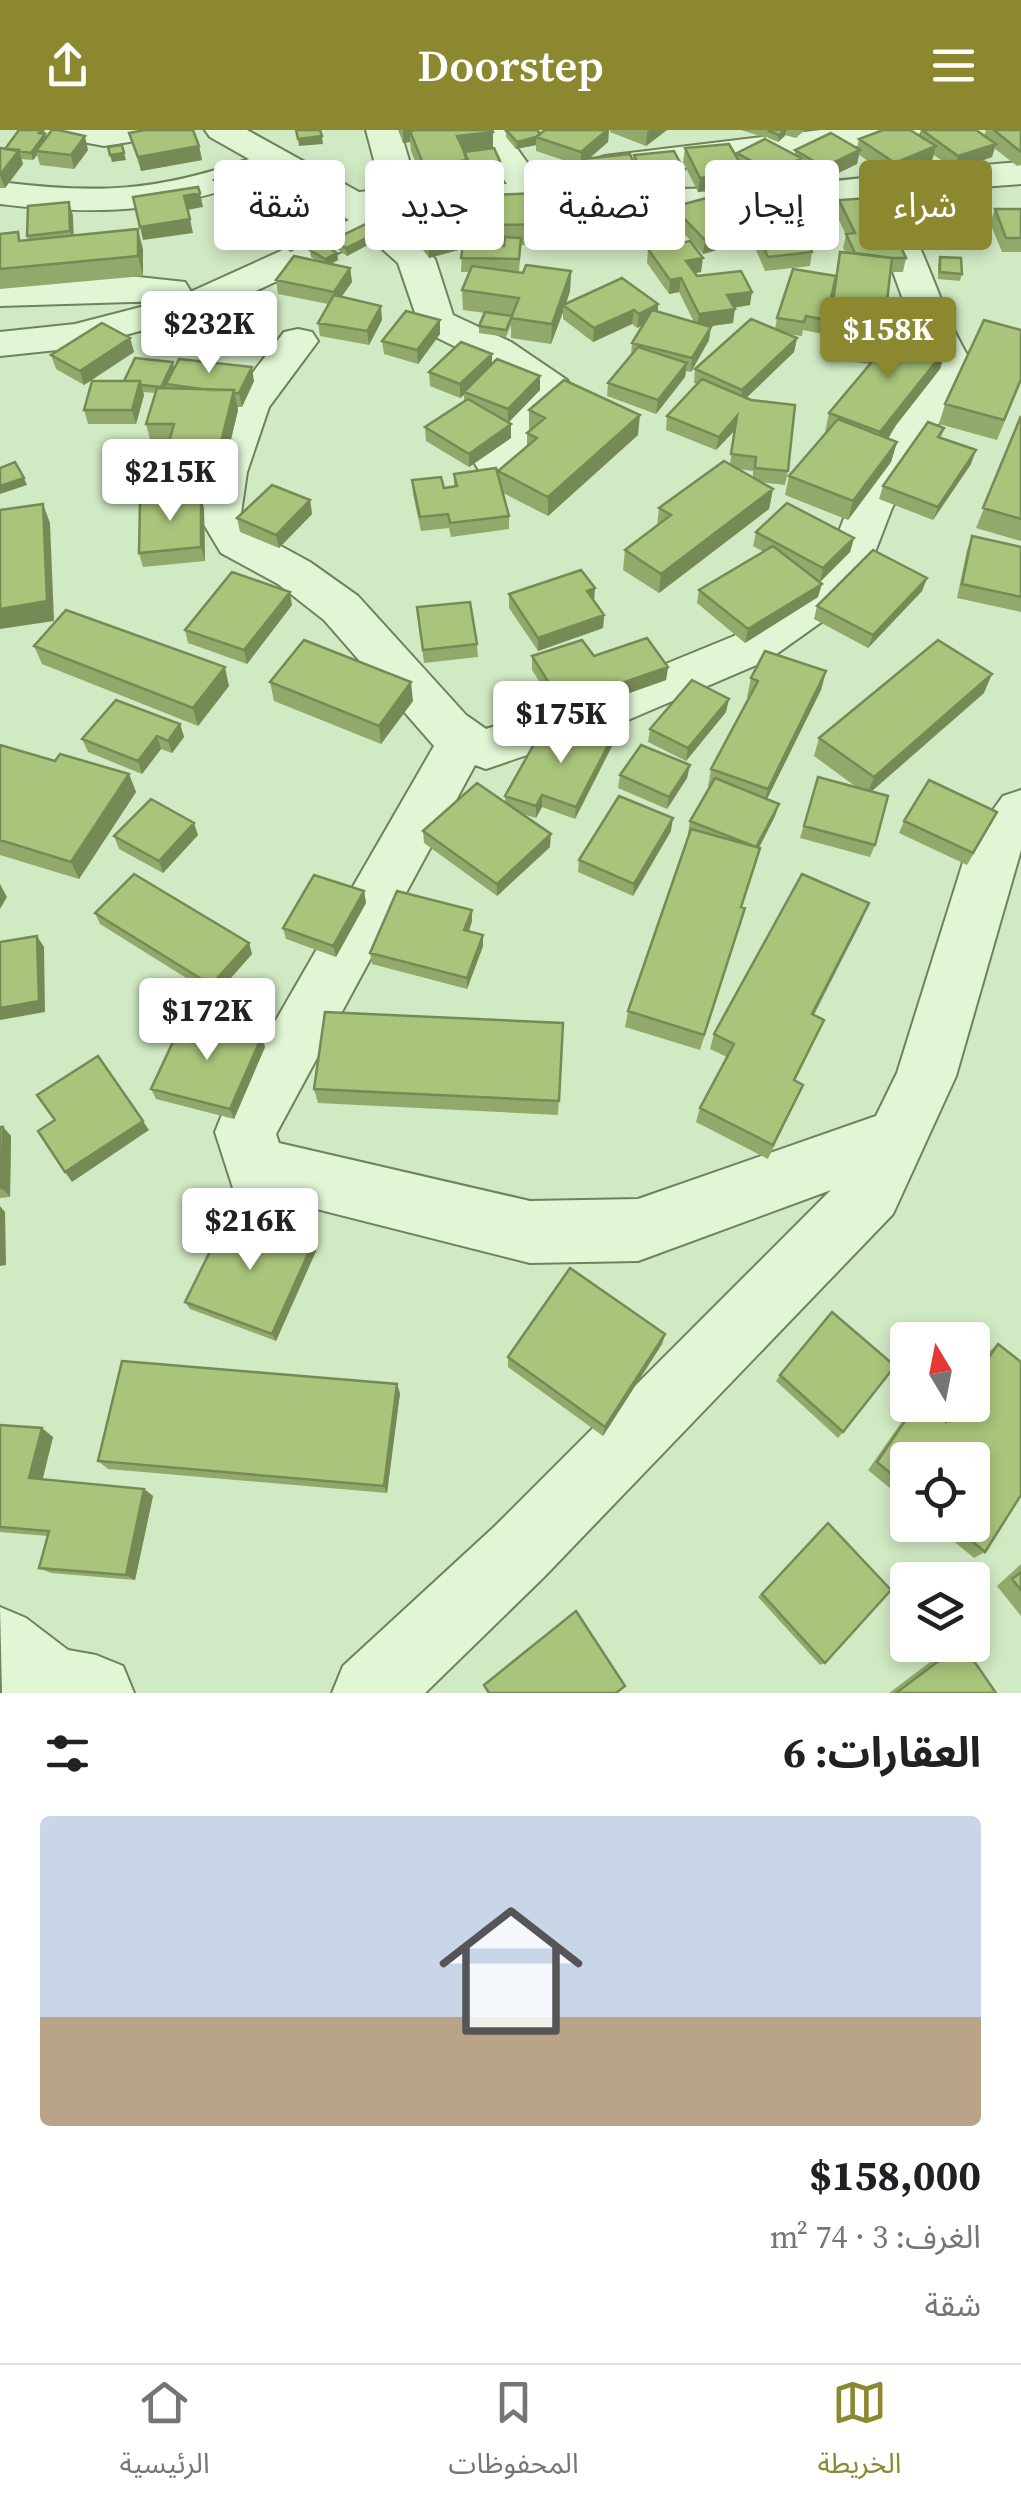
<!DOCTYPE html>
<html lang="ar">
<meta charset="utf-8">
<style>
body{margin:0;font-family:"Source Serif 4","Noto Sans Arabic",serif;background:#f2f2f2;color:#202124;direction:rtl;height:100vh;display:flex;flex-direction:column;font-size:38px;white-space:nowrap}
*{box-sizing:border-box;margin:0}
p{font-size:32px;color:#757577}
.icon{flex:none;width:55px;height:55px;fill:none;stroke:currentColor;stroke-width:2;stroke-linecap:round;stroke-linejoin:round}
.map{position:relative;height:1563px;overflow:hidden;direction:ltr}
.side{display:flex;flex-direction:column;background:#fff;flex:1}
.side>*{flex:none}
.guide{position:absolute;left:30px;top:30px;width:962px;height:90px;direction:rtl;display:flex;gap:20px}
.needle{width:65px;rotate:350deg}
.tools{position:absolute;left:890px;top:1192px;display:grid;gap:20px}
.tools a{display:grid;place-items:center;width:100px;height:100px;border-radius:10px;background:#fff;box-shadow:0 5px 15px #0003;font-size:50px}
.price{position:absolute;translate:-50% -85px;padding:0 22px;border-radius:10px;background:#fff;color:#222;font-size:32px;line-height:65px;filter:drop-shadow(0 2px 5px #0008)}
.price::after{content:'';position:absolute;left:50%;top:60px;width:30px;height:22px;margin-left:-15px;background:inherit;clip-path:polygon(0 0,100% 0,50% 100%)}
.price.on{background:#8c8830;color:#fff}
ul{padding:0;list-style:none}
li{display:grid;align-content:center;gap:20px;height:530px;padding:0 40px}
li+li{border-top:2px solid #e0e0e0}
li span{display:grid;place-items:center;height:310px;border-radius:10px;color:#555}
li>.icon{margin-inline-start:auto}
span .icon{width:180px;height:180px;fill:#fffc;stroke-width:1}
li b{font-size:42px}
h2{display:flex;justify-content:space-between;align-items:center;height:120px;padding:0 40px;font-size:42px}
.tag{padding:0 35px;border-radius:10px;background:#fff;box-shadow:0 5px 15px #0003;font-size:35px;line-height:90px}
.tag.on{background:#8c8830;color:#fff}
header{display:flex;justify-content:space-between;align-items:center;height:130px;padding:0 40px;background:#8c8830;color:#fff;font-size:45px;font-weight:600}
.dock{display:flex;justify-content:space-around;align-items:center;height:140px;border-top:2px solid #e0e0e0;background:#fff;font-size:28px;color:#757577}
.dock a{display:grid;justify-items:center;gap:5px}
.dock .on{color:#8c8830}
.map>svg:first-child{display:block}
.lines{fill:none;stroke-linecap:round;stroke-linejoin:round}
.minor-casing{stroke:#6f825b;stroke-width:4}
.minor{fill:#e0f6d5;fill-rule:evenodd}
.wall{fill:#91a96a;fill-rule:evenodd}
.shaded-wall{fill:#768a56}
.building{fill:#a9c57b;stroke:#768a56;stroke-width:2.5}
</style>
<header><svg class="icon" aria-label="menu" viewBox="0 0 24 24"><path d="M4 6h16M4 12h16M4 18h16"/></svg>Doorstep<svg class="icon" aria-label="share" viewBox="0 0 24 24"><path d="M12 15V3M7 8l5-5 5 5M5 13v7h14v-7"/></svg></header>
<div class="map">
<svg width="1021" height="1563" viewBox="0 0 1021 1563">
<rect width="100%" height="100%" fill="#d0eac3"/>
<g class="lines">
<defs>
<path id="minor" d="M52 0H166L161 7 104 16 57 7Z
M205 0H247L359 62 382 60 366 0H400L417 57 507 54 470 0H504L538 48 532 56C616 59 701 61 785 55 864 50 942 37 1021 32V54L890 64C930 121 938 179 972 233L892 378 858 466 768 530 621 593 486 639 475 635 276 1004 279 1013 530 1071 638 1069 876 986 897 943 969 713 1003 666 1021 660V720L956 946 893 1084 544 1447 425 1563H332L343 1536 494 1397 831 1060 638 1131 530 1133 233 1058 215 1002 223 982 434 616 324 490 278 454 221 423 197 383 203 342 228 275 284 202 298 199 312 202 318 211 269 277 247 342 241 383 253 401 310 432 358 466 466 585 486 599 585 567 734 506 822 445 848 378 932 233C900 181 893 119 857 68 775 78 692 83 609 81 537 79 465 71 393 80L392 89 435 129 453 185 511 212 567 250 573 259 510 342 495 346 480 342 474 332 528 262 483 230 421 200 398 133 370 108 208 183 76 218 0 226V202L75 194 164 171 0 176V152L129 146 185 152 190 160 188 163 349 90 274 44C171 81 108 87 0 74V52C96 64 157 62 249 29L210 7Z
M821 0H922L917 7 905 10 605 48 593 44 587 37 593 30 605 26Z
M0 1477 26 1488 68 1520 96 1525 123 1536 134 1563H2Z"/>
</defs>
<!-- minor casing -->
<use href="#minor" class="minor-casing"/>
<!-- minor -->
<use href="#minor" class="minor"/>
</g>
<!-- wall -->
<path class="wall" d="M19 0H44L46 8 88 20 74 39 40 35 37 25 33 30 21 29 23 34 5 58H0V18L5 19Z
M398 0H492L493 18 500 38 468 42V50L425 56 411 21 410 12 403 13Z
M506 0 540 4 545 0H609L608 12 589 28 633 32 634 25 684 40 682 54 642 58 639 52 638 59 591 64 582 43V35L581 36 536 21V15L516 19 506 7Z
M610 0H667L646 16 610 2Z
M741 0H805L796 8 785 5 778 12 768 8V6L766 8Z
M922 0 984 6 986 0H1021V35L1017 36 994 18 992 27 955 40 934 25 932 30 891 46 859 25 857 34 822 51 799 38V42L771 56 745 43 744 57 698 62 683 32 685 18 736 27 737 23 795 24V20L857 18 859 9 920 7Z
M129 3 199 16 202 30 141 41Z
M897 49 976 98 972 112 920 115 894 63Z
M214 50 341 100 290 122 237 81 232 82 216 64Z
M490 65 570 74 640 99 638 119 588 120 587 113 521 115 519 142 571 141 570 161 566 174H658V182L694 192 679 162 669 164 647 133 648 119 701 142 695 143 697 146 750 175 734 178 733 193 710 196 709 210 691 242 686 241 685 247 656 284 607 266 608 253 631 225 632 213 642 195 637 198 632 194 593 212 563 189V182L551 214 511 208V195L506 207 479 203V196L485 183 463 180 462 160 470 142H461L462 119 429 128 402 92 401 78 476 103 462 107V117L493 115Z
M742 69 812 122 810 136 765 141 750 106 749 111 703 124 672 91 673 77 742 88 740 83Z
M839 70 897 110 906 128 903 142H890L880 221 927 213 946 219 940 239 886 308 897 312 891 332 848 390 785 365 789 346 826 303 825 302 829 283 870 234 823 228 833 160 823 204 803 200 802 206 787 204 797 208 794 222 746 268 788 341 785 355 761 352 773 359 769 379 659 463 623 440 625 420 657 396 659 378 730 334 735 300 716 320 666 300 667 286 697 254 694 253 695 239 775 199 777 188 836 146 840 122H845L843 118 846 105 836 84ZM738 339 753 341V347Z
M69 72 73 86V105L143 119V146L0 159V104L18 102 21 111 28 110 27 106Z
M995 79H1021V122H1002L990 93Z
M383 100V107L347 126 334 117 333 110Z
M310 120 337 123 338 130 331 134 350 138 352 152 341 167 382 190 369 215 320 206 318 193 328 174 278 164 276 150 318 131 311 127Z
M940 127 962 144 960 151 938 149V134Z
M440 204 418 234 384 224 382 211Z
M130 208 134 222 84 255 56 239 51 225Z
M173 232 174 238 254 251 242 277H238V280L217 368H201L204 379 205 431 143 437 139 423 185 367H165L159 347 169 314 151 313 146 294 155 263 143 262 144 265 136 294H88L84 280 124 251Z
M492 234 540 246V260L508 293 511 308 469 337 426 311 425 297 464 272V265L460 268 430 256 429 242Z
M1021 252 997 310 939 294 945 274Z
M529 280 638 305 548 386 503 363 509 386V399L451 407 449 398 421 401 413 364 412 350 444 358 454 356V344L498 347V341L527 316V303L530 300H529Z
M1021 286V411L976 398Z
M944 298 941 308 971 334 933 390 879 369 883 356Z
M310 370 312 384 279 418 240 402 237 388Z
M756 402 854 408 850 422 820 452 818 467 745 513 697 473 699 460 764 422 753 416Z
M972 406 1021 417V482L957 468 967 420Z
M927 448 922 461 868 518 814 489 817 476Z
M509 464 604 485 603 498 538 521 509 478Z
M292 475 247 534 188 513 185 500Z
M417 477 477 514 478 527 424 533Z
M34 516 229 556 198 596 42 534Z
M532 526H594L668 537 666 550 562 587 532 540Z
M826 541 821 560 767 669 779 674 775 686 759 718 755 736 742 777 740 795 700 920 625 897 628 881 690 704 688 703 690 691 710 658 708 657 711 639 749 568 747 567 751 548Z
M270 552 413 571 381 614 274 571Z
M984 563 871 662 875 715 870 727 800 708 818 647 859 659 814 626 819 608Z
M726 582 686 631 648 612 650 599Z
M180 594 184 607 172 623 161 619 142 644 88 622 82 609Z
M558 614 612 616 575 689 542 677 536 688 519 683 550 717 497 766 424 713 423 701 505 673V666Z
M0 615 55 631 129 644 136 662 79 749 0 725Z
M690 635 687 648 667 679 618 658 620 645Z
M904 691 991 694 967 735 899 703Z
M671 701 633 766 578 742 579 730Z
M198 705 163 743 119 719 114 706Z
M364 761 366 773 336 827 286 809 283 798Z
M472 780V791L469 801 483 805V816L467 859 372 834 370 823Z
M95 783 249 813 252 824 215 866 100 794Z
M862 790 814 885 824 890 795 951 803 955 768 1029 696 992 700 978 727 927 710 919 714 904Z
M563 893 558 985 318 973 314 959Z
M265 917 234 989 156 969 151 959Z
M0 997H3L11 1006 10 1067 0 1068Z
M313 1113 316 1121 276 1211 190 1179 185 1172Z
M665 1204 662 1214 603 1306 508 1237V1227Z
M998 1214 985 1422 974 1428 934 1395H972L908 1330V1373L868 1340 910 1280 915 1275H925L943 1289 953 1275H972V1246L986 1224Z
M780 1245 843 1302 838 1308 776 1251Z
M400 1263 387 1363 108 1339 98 1331Z
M0 1295 53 1307 42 1350 144 1359 153 1366 135 1450 51 1443 39 1438 47 1406 0 1402Z
M828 1393 825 1533 820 1535 758 1467Z
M1021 1434V1486L997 1456Z
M957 1515H963L996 1563H889L950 1517Z"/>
<!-- shaded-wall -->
<path class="shaded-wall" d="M42 0H44L47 11 36 21 37 25 33 30 31 23Z
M403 0H445L410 1V12L403 13Z
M607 0H609L608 12 584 33 582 29 581 36V22Z
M650 0H667L646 16 647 2Z
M786 0 785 6 778 12 779 5Z
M493 2V21L458 26 457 6Z
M85 6 88 20 74 39 71 25Z
M322 6 323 14 299 16 298 9Z
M536 7V15L516 19 517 12Z
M996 14 992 27 955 40 958 26Z
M199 16 202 30 141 41 138 27Z
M936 16 932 30 891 46 895 33Z
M19 20 23 34 5 58 0 45Z
M860 20 857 34 822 51 824 37Z
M124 23 126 30 112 32 110 25Z
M801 28 799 42 771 56 774 43Z
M468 30 500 31V38L468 42V50L425 56 424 36Z
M746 43 744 57 698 62 700 48Z
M200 63 203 77 187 80 184 66Z
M234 67 237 81 232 82 229 68Z
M69 72 73 86 74 115 70 101Z
M340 86 341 100 290 122 288 108Z
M190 89 193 103 143 110 140 97Z
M476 89V103L462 107V119L429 128 428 114 454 95Z
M751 97 749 111 703 124 705 110Z
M901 98 897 112 885 101Z
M138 99 143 119V146L138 126Z
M383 100V107L347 126 346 118Z
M337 123 338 130 326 136 325 129Z
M703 128 701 142 685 145 686 131Z
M350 138 352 152 335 176 334 162Z
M571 141 570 161 565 176 563 175V182L551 214 552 194Z
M681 148 679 162 669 164 670 150Z
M752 162 750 175 725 179 727 165Z
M658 174 657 188 637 198 639 184Z
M381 176 382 190 369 215 367 201Z
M735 179 733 193 697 198 699 184Z
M634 180 632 194 593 212 594 198Z
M440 190V204L418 234 417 220Z
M711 197 709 210 691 242 692 228Z
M130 208 134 222 84 255 80 241Z
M797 208 794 222 740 274 742 260Z
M946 219 940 239 875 322 880 302Z
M492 224V238L464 262V265L460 268V254Z
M173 232 174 239 162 264 161 257Z
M687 233 685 247 656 284 658 270Z
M252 237 254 251 242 277 239 263Z
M540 246V260L508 293V279Z
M140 251 144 265 136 294 132 280Z
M234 260 238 280 217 368 212 348Z
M640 285 638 305 548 386V367Z
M737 286 735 300 716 320 719 307Z
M511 294V308L469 337V324Z
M897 312 891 332 848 390 853 371Z
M976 320 971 334 933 390 938 377Z
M24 348 27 355 0 364V356Z
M773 359 769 379 659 463 661 444Z
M201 366 204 379 205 431 201 417Z
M310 370 312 384 279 418 276 405Z
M43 374 50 393 54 491 0 499V479Z
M854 408 850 422 820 452 823 438Z
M927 448 922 461 868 518 873 505Z
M822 454 818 467 745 513 748 499Z
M595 458 594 472 587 461Z
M290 462 292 475 247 534 244 520Z
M604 485 603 498 538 521V508Z
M225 537 229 556 198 596 193 578Z
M668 537 666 550 562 587V574Z
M826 541 821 560 763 677 768 659Z
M992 544 984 563 867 665 874 647Z
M411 552 413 571 381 614 379 596Z
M729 569 726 582 686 631 688 618Z
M180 594 184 607 172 623 168 611Z
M614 604 612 616 575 689 576 677Z
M157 606 161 619 142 644 138 631Z
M690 635 687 648 667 679 669 667Z
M129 644 136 662 79 749 71 732Z
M542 665V677L536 688V676Z
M779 674 775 686 753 729 756 717Z
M673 688 671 701 633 766 634 754Z
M194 693 198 705 163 743 159 731Z
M551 704 550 717 497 766V754Z
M0 754 7 767 0 779Z
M364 761 366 773 336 827 333 816Z
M869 773 862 790 806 899 812 884Z
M472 780V791L465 812 464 800Z
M483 805V816L467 859V848Z
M37 806 44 817 45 882 0 890V878Z
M249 813 252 824 215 866 211 855Z
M262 906 265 917 234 989 230 979Z
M143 991 149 1000 72 1052 65 1042Z
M3 997 11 1006 10 1067 2 1058Z
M0 1076 5 1082 6 1135 0 1136Z
M313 1113 316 1121 276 1211 272 1204Z
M665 1204 662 1214 603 1306 605 1297Z
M397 1254 400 1263 387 1363 384 1356Z
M42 1298 53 1307 41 1356 29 1348Z
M144 1359 153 1366 135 1450 126 1445Z"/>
<!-- building -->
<path class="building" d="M19 0H42L39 3 45 4 31 23 5 19Z
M52 0H58L85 6 71 25 36 21Z
M145 0H193L199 16 138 27 129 3Z
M296 0H320L322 6 298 9Z
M416 0H492L493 2 457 6 468 30 424 36 410 1Z
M506 0H537L540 4 536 7 517 12Z
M545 0H607L581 22 536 7Z
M770 0H785L779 5 769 1Z
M883 0H910L936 16 895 33 859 9Z
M922 0H976L996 14 958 26Z
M994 0H1021V22Z
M831 3 860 20 824 37 795 20Z
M765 9 801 28 774 43 737 23Z
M729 14 746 43 700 48 685 18Z
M122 15 124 23 110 25 108 17Z
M0 18 19 20 0 45Z
M494 18 500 31 468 35 464 22Z
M674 21 684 40 643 45 634 25Z
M630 24 639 45 592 50 582 29Z
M263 36 276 51 286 47 340 86 288 108 234 67 229 68 214 50Z
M948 46 976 98 923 101 897 49Z
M198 57 200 63 184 66 190 89 140 97 133 67Z
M568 62 570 74H581L580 68 633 66 640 99 589 100 588 94 493 95 490 65Z
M456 64 476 89 454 95 462 105 428 114 401 78Z
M718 65 751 97 705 110 673 77Z
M787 65 812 122 768 127 742 69Z
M884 67 901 98 885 101 893 100 906 128H892L855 123 846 104 855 103 839 70Z
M69 72 70 101 27 106 28 76Z
M995 79H1021V108H1006Z
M370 92 383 100 346 118 333 110Z
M138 99V126L0 139V104L18 102 19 111Z
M505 107 521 108 519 129 461 128 463 115 504 116Z
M690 111 703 128 686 131 697 146 741 141 752 162 727 165 735 179 699 184 681 148 670 150 648 119Z
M322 113 337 123 325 129 310 120Z
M840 122 892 128 882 215 828 208Z
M294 126 350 138 334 162 276 150Z
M940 127 961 128 962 144 940 142Z
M526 135 571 141 552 194 511 188 519 168 462 160 472 136 523 143Z
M793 139 836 146 826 190 806 186 804 192 777 188Z
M622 148 658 174 639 184 634 180 594 198 563 175Z
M334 165 381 176 367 201 318 193Z
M652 180 711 197 692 228 632 213Z
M406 181 440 190 417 220 382 211Z
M485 182 512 186 506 200 479 196Z
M751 189 797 208 742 260 695 239Z
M984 190 1021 200V249L1004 290 945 274Z
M102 193 130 208 80 241 51 225Z
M899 194 930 200 927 213 897 202Z
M897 202 946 219 880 302 829 283Z
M461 212 492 224 460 254 429 242Z
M638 217 687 233 658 270 608 253Z
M135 228 173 232 161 257 141 255 140 251H124Z
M179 229 252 237 239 263H234V260H208L166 254Z
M497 229 540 246 508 279 464 262Z
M702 249 751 270 795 275 788 341 755 338 756 327 731 324 737 286 719 307 667 286Z
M564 250 640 285 548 367 498 341 537 308 527 303 545 288 529 280Z
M92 251H140L132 280H84Z
M157 258 234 260 212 348 159 347 174 294H146Z
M468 269 511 294 469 324 425 297Z
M1021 286V389L983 378Z
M838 289 897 312 853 371 789 346Z
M928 292 944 298 938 307 976 320 938 377 883 356Z
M724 331 773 359 661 444 625 420 671 385 659 378Z
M15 332 24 348 0 356V338Z
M496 338 509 386 450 393 448 384 420 387 412 350 441 347 444 358 457 356 454 344Z
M272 355 310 370 276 405 237 388Z
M201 366V417L139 423 140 371Z
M787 373 854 408 823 438 756 402Z
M43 374 47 471 0 479V380Z
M972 406 1021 417V467L962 454Z
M773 416 822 454 748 499 699 460Z
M873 420 927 448 873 505 817 476Z
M581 440 595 458 587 461 604 485 538 508 509 464Z
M232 442 290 462 244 520 185 500Z
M470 472 477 514 423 520 417 477Z
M66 480 225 537 193 578 34 516Z
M647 508 668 537 562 574 532 526 582 510 594 526Z
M304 510 411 552 379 596 270 552Z
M938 510 992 544 874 647 819 608Z
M765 521 826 541 768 659 711 639 758 551 751 548Z
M692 550 729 569 688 618 650 599Z
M116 570 180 594 168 611 157 606 138 631 82 609Z
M571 590 614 604 576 677 542 665 536 676 505 666 538 607 558 614Z
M0 615 55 631 60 624 129 644 71 732 0 710Z
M641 615 690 635 669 667 620 645Z
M818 647 888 666 875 715 804 696Z
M715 648 779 674 756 717 690 691Z
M929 650 997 682 973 723 904 691Z
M477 653 551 704 497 754 423 701Z
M619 666 673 688 634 754 579 730Z
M151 669 194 693 159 731 114 706Z
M691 699 760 718 741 777 745 778 704 905 628 881Z
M134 744 249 813 211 855 95 783Z
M802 744 869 773 812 884 824 890 794 950 803 955 773 1015 700 978 734 914 714 904Z
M314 745 364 761 333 816 283 798Z
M397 761 472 780 464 800 483 805 467 848 370 823Z
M37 806 39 871 0 878V812Z
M325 882 563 893 559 971 314 959Z
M185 886 262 906 230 979 151 959Z
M98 926 143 991 65 1042 38 1001 55 990 37 965Z
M0 997H3L2 1058H0Z
M229 1083 313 1113 272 1204 185 1172Z
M570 1138 665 1204 605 1297 508 1227Z
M832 1182 895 1236 843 1302 780 1245Z
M998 1214 1021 1232V1365L985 1422 953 1395H972V1330H908V1358L877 1332 916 1275H925L946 1292 957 1275H972V1252Z
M122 1231 397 1254 384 1356 98 1331Z
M0 1295 42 1298 29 1348 144 1359 126 1445 39 1438 49 1401 0 1397Z
M828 1393 891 1460 825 1533 762 1464Z
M1021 1442V1460L1012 1449Z
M576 1481 625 1556 616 1563H489L484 1555Z
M960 1515H963L996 1563H896Z"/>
</svg>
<div class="tools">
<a><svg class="needle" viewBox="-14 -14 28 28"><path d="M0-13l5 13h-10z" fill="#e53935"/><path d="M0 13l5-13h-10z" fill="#757577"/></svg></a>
<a><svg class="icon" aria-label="locate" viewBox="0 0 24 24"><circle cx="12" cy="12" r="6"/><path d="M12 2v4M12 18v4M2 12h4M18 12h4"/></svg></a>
<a><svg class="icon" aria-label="layers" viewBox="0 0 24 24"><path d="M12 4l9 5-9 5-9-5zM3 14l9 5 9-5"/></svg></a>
</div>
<b class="price" style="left:209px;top:246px">$232K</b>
<b class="price on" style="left:888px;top:252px">$158K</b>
<b class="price" style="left:170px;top:394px">$215K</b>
<b class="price" style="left:561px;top:636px">$175K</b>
<b class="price" style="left:207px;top:933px">$172K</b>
<b class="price" style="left:250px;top:1143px">$216K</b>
<div class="guide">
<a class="tag on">شراء</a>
<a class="tag">إيجار</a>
<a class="tag">تصفية</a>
<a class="tag">جديد</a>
<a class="tag">شقة</a>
</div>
</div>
<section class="side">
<h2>العقارات: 6<svg class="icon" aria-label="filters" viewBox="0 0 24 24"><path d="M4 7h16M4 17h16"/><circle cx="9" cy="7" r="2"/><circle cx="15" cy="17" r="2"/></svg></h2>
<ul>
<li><span style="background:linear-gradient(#c9d6e8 65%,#b9a48a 0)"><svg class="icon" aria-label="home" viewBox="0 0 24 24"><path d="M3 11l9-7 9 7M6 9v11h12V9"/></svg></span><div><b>$158,000</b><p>الغرف: 3 · 74 m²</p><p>شقة</p></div></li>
</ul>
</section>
<nav class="dock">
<a class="on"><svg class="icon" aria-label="map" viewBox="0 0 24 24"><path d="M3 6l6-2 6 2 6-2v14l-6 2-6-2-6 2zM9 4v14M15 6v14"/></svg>الخريطة</a>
<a><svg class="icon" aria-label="saved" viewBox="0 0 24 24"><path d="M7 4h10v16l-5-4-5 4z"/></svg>المحفوظات</a>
<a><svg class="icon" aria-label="home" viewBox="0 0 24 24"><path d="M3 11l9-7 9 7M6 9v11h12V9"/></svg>الرئيسية</a>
</nav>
